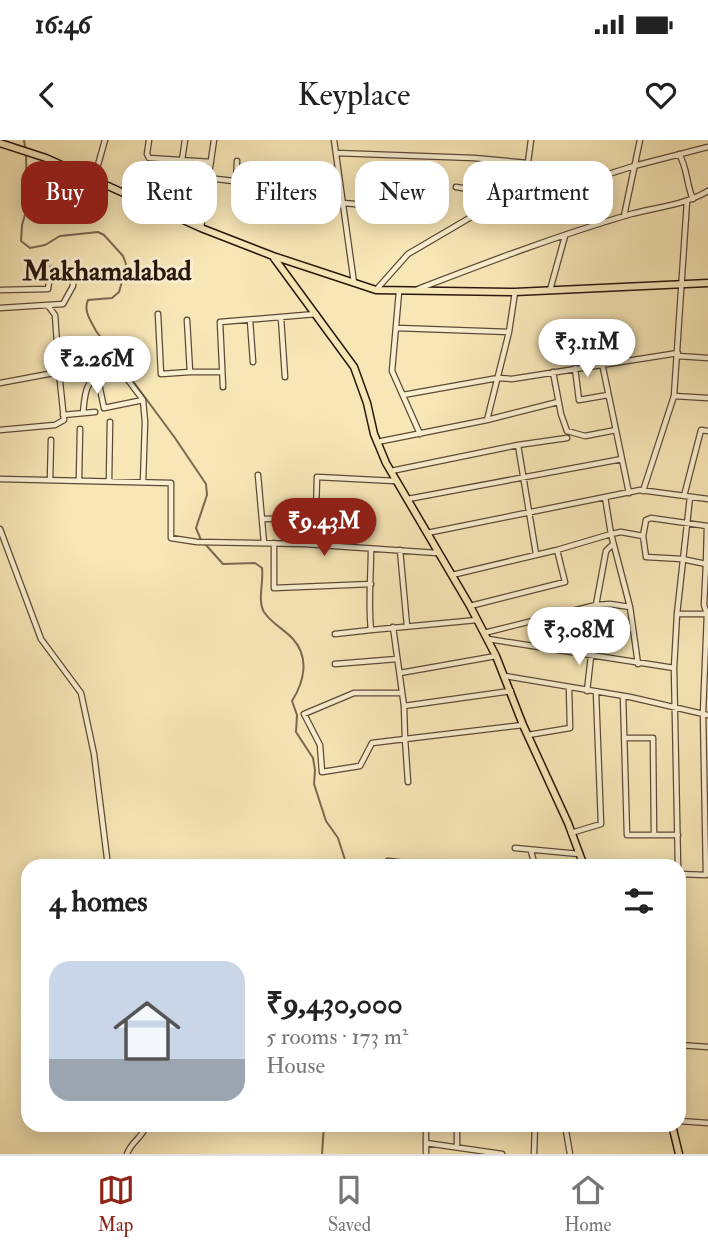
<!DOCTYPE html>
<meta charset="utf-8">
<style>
body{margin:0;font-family:"IM FELL Double Pica",serif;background:#f2f2f2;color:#222;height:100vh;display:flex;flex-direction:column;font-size:26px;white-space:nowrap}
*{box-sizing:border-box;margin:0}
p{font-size:23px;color:#767676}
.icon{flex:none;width:38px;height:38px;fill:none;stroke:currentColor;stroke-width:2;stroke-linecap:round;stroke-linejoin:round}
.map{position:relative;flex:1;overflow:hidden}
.side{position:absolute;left:21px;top:719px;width:665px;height:273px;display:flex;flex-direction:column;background:#fff;border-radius:21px;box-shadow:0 4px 18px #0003}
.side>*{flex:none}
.guide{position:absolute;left:21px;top:21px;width:667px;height:63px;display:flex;gap:14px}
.price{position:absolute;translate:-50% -60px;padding:0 16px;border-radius:24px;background:#fff;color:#222;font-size:23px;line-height:46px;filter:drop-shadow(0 2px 4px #0008)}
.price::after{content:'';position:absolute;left:50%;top:42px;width:21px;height:16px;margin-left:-10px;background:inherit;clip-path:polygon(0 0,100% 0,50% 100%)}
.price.selected{background:#8f2418;color:#fff}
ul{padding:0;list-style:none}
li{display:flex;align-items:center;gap:21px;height:175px;padding:0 28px}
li+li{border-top:2px solid #e0e0e0}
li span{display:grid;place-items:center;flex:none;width:196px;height:140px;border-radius:21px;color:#555}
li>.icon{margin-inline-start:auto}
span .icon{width:84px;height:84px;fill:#fffc;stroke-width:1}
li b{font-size:30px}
h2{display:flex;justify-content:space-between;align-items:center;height:84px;padding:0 28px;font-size:30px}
.tag{padding:0 24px;border-radius:21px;background:#fff;box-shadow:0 4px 18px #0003;font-size:24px;line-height:63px}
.tag.selected{background:#8f2418;color:#fff}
.status{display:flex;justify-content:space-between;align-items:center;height:49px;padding:0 35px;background:#fff;direction:ltr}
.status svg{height:19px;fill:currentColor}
header{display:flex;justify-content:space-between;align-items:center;height:91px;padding:0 28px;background:#fff;font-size:32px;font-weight:600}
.menu{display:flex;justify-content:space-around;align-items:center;height:98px;border-top:2px solid #e0e0e0;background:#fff;font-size:19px;color:#767676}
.menu a{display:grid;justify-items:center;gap:4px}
.menu .selected{color:#8f2418}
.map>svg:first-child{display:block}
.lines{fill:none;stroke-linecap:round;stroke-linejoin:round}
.stream{stroke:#7b6850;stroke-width:2}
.minor-casing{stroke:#5c4a37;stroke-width:7}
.major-casing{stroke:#29160d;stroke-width:9}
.minor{stroke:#faefd0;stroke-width:4.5}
.major{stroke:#f7e6b6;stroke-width:6}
.labels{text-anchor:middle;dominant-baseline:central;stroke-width:6;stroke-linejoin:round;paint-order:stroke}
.district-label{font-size:28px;font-weight:bold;fill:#29160d;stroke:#faefd0}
</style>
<div class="status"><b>16:46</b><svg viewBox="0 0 49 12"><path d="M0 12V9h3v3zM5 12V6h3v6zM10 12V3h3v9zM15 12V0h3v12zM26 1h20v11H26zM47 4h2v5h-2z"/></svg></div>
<header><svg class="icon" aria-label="back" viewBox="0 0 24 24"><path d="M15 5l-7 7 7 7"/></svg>Keyplace<svg class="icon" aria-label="heart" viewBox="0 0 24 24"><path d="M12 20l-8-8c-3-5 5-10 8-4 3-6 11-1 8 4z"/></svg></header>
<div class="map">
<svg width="708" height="1014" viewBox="0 0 708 1014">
<rect width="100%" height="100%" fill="#f7e6b6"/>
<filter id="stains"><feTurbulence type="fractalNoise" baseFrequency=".00286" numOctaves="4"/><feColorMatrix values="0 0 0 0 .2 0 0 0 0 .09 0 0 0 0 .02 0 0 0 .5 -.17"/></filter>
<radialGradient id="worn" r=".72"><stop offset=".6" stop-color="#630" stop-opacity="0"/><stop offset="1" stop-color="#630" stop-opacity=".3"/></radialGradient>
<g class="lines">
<!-- stream -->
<path class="stream" d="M24 0 25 7
M26 13 27 68 22 85 21 101 30 108 45 105 60 96 98 92 104 95 123 116 126 124 124 135 119 152 112 158 88 160C83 171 91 181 96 191L175 298 206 344 207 355 196 388 201 400
M205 404 223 424 255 423 262 428C264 442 257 460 264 472 272 484 284 489 293 499 310 518 304 542 292 561L297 575 296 592 313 618 315 630 314 644 326 681 338 698 347 726
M322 1014 324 985"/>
<defs>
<path id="minor" d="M149 0 147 14 149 18 211 22
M334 0 354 143
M336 13 474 18 528 23
M679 14C688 29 686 44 693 59
M182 20 185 0
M208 38 285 47
M94 39 105 0
M236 42 237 21
M456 47 511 56
M524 52 526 60 634 26 708 7
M344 63 413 70
M624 76 640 0
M201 88 214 0
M418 149C488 122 559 95 631 74 657 67 685 65 708 51
M0 150 48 149 51 129 73 130V146L63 164 0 168
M376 150 408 114 478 73 524 52 531 0
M550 150 565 96
M399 152 392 231 420 294
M158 174 161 234 190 232
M281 178 285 237
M187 180 190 232H222
M250 180 253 222
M397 188 509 192
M678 216 708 218
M602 223 629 353
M59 224H89L97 234 104 268 143 260
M575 228 579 260 608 255
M553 232 561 274 567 291 585 296 616 290
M0 243 59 232 55 175 49 167
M223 247 220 182 316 174
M403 255 498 238 512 239 678 213
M674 256 708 258
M83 273C86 242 88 236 119 228L143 260 145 282 143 342
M63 275 95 272
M487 280 558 262
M0 290 55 285 64 280 59 232
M377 302 487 280 509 192 515 152
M518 305 536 414
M391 331 518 305 567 298
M258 335 264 403
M0 339 171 343V398L197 402 305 404 437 413
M50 340 51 300
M79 340 80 289
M109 341 110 282
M643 351 674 256 687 61
M684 356 701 290 708 291
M605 357 611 394 621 392 643 396
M408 359 622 319
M262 379 315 378
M0 389 41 499 81 553 94 614 108 726
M427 393 640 350 708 359
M274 403V448L371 444
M315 404 317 337 395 341
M371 409C371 436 368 463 371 490L477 480
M400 410 407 486
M706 424 707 386 651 378 646 380 643 396 646 417 682 419 706 424 704 465 707 474 703 573 706 735
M452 435 557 410 611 394 630 467 638 524
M596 465 606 411 613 404
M470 466 565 442 557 410
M677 474H707
M393 487 404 566 511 551
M484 493 596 465 610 464 630 467
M335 494 371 490
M488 499 674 528
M335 524 397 519
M400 533 496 516
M505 536 630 557 708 575
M587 551 591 516
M401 553H354L304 574 320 605 322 632 360 626 372 603 405 599 408 642
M623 556 627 695H678
M404 566 405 599 523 585
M528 595 570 588 569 547
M624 598H653L654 695
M571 693 601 684 596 552
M515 708 579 714
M531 711 535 726
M388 721 434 726
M678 726 674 528 677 474 690 357
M679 734 706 735
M679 905 708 907
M679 981 708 983
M457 985V1007
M565 985 570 1014
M426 1003 502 1014
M127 1014C132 1000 143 998 146 985
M426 1014V985
M534 1014 535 985"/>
<path id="major" d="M0 3 46 18 201 88 273 116 376 150 515 152 708 143
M274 118 354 227 367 263 374 294 386 323 470 466 496 516 523 585 568 683 584 726
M672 985 679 1014"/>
</defs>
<!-- minor casing -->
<use href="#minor" class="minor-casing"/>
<!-- major casing -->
<use href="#major" class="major-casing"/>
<!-- minor -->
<use href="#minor" class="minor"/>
<!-- major -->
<use href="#major" class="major"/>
</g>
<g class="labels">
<!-- district labels -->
<g class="district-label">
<text x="107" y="131">Makhamalabad</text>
</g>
</g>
<rect width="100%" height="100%" filter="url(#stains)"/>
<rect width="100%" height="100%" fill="url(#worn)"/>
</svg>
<b class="price" style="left:587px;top:239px">₹3.11M</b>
<b class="price" style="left:97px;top:256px">₹2.26M</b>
<b class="price selected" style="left:324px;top:418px">₹9.43M</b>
<b class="price" style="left:579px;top:527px">₹3.08M</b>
<div class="guide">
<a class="tag selected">Buy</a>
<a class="tag">Rent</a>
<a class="tag">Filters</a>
<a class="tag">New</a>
<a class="tag">Apartment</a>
</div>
<section class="side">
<h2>4 homes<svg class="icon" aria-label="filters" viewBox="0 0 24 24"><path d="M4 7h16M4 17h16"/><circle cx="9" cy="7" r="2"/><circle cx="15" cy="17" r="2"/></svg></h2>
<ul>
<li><span style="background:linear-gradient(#c9d6e8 70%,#9aa5b1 0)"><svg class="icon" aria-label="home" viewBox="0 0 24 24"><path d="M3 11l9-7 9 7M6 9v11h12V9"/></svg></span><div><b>₹9,430,000</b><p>5 rooms · 173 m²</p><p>House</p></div></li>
</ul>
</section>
</div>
<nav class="menu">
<a class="selected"><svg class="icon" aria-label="map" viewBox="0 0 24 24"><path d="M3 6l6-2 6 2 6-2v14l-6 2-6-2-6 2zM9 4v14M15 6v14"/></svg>Map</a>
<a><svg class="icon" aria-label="saved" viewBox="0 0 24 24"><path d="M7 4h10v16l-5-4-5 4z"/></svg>Saved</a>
<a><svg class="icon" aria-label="home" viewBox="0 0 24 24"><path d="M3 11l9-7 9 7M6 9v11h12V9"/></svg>Home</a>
</nav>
